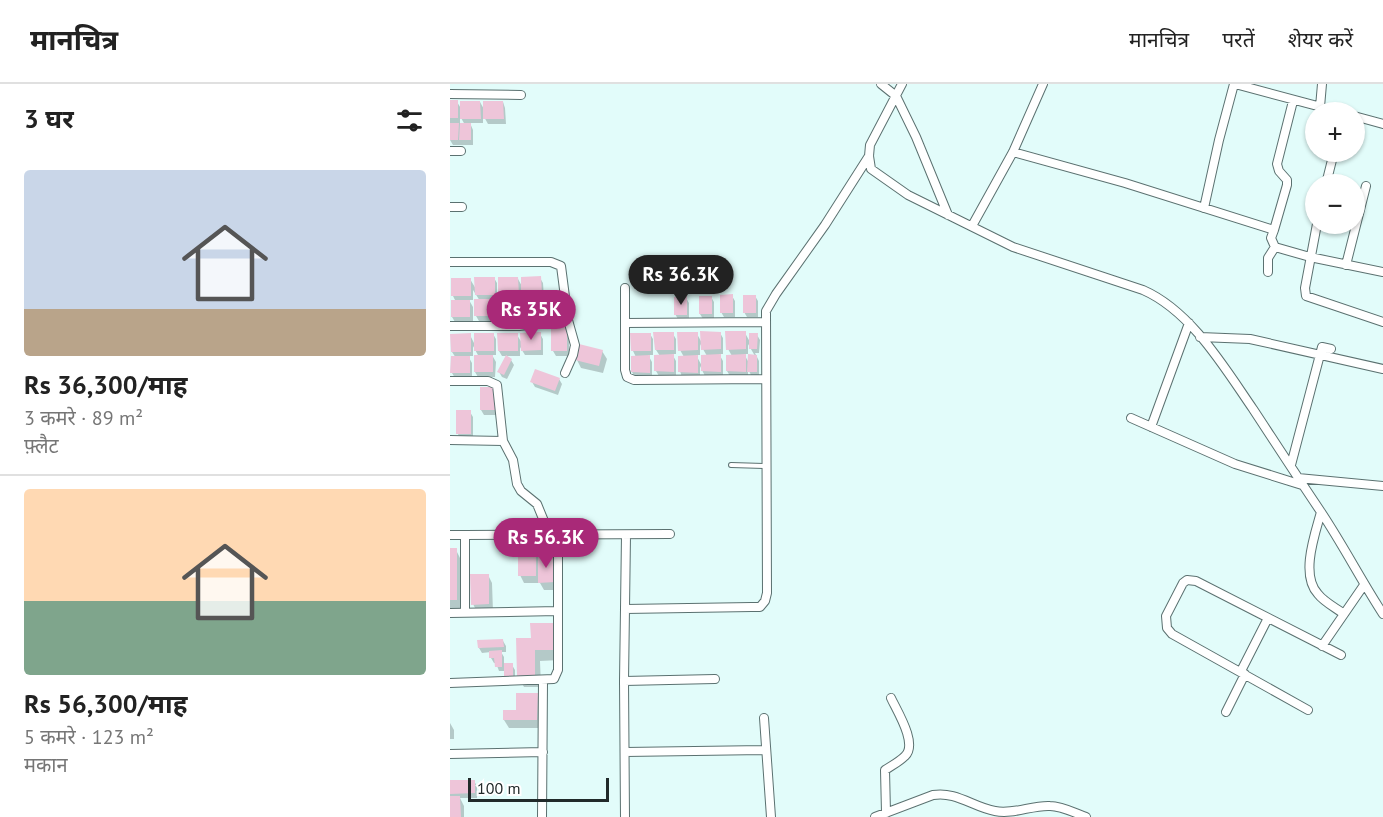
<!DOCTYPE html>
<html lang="hi">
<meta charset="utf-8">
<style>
body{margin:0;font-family:"PT Sans","Noto Sans Devanagari",sans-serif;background:#f6f6f6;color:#222;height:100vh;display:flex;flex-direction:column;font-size:22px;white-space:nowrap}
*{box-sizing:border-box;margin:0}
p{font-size:20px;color:#767676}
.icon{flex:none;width:33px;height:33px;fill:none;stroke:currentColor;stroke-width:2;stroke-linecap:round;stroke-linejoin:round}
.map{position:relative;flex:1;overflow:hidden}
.sheet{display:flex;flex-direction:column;background:#fff;width:450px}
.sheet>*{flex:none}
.controls{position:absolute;left:855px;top:18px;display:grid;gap:12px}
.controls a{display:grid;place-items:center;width:60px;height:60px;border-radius:50%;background:#fff;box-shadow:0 2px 4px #0004;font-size:30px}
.scale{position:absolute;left:18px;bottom:15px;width:141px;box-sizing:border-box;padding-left:6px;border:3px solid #212a2a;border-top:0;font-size:16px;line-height:21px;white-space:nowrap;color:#212a2a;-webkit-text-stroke:4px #fff;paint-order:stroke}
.price{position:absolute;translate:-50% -51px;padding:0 14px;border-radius:21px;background:#a92978;color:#fff;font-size:20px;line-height:39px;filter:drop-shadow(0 2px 3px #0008)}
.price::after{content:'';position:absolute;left:50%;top:36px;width:18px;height:14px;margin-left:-9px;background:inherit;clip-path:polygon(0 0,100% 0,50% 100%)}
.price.active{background:#222;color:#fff}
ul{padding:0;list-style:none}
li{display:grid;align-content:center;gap:12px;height:318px;padding:0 24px}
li+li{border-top:2px solid #e0e0e0}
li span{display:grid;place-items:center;height:186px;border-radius:6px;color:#555}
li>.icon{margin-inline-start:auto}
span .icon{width:108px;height:108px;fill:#fffc;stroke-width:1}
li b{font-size:26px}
h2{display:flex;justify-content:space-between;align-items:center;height:72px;padding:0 24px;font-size:26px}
header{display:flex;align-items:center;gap:36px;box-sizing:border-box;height:84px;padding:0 30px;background:#fff;border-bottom:2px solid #e0e0e0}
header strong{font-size:28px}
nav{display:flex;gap:33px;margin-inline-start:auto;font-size:21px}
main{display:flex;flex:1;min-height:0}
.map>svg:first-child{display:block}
.shadow{fill:#0003;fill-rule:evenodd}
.building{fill:#eec5d9}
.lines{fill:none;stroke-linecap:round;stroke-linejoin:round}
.lane-casing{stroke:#5b7170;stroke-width:6}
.street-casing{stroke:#5b7170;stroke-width:10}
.lane{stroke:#fff;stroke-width:4}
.street{stroke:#fff;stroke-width:8}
</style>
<header>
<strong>मानचित्र</strong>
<nav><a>मानचित्र</a><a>परतें</a><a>शेयर करें</a></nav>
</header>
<main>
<section class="sheet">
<h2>3 घर<svg class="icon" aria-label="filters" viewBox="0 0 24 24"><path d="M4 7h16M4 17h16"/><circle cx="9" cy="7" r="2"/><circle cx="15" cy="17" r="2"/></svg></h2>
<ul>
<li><span style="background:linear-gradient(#c9d6e8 75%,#b9a48a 0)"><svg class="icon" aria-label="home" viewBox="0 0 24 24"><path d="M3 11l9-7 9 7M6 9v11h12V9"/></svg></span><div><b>Rs 36,300/माह</b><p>3 कमरे · 89 m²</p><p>फ़्लैट</p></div></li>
<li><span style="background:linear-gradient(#ffd9b3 60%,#7fa58c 0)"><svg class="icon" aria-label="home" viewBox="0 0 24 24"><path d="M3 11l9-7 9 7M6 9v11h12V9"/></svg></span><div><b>Rs 56,300/माह</b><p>5 कमरे · 123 m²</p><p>मकान</p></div></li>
</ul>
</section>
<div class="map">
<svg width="933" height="733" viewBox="0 0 933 733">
<rect width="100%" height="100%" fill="#e2fcfa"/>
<!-- shadow -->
<path class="shadow" d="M0 18H7L12 26 30 18 35 27 53 18 55 24 56 40H38L33 31V39H20L23 46V61H3L0 56ZM10 32 15 41H10Z
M44 194 47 199V215L42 216 46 222V237H29L26 232 30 217 23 206V216H19L23 223V238H5L2 233 6 218 3 212 20 195 26 205Z
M90 194 93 199 94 215H76L71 206V216H66L70 222V237H53L50 232 53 217 50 211 68 195 73 204Z
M282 212 285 217V233H274L271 228Z
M305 212 308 217V233H297L294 228Z
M261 213 264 218V235H253L250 230Z
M236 214 239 219V235H228L225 230Z
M116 245 119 250V272H106L103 267Z
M270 249 273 254V270H269L273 277V292H255L250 282V293H232L230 287 234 273 230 266 247 250 252 259ZM250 260 257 272 252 282 246 271H250Z
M295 249 300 258 307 251 310 256 309 269H305L309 277V292L302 293 298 285V292H280L277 287 282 272 278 265ZM298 260 305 272 299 279 294 270H298Z
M43 250 46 255V271H42L46 278 45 293H28L25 288 29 273 23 262V272H18L22 279V294H5L2 289 6 274 2 268 20 251 25 261Z
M90 250 93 255V271H75L70 263V272H52L49 267 67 251 72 259Z
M200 250 203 255V271H198L202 278V294L185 293 182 288 186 273 183 267Z
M223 250 226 255V270H222L226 277V293L209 292 206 287 210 272 206 266Z
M152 267 157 275 153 289 131 284 127 276Z
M61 276 64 281 57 295 52 293 49 288Z
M109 295 112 300 108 311 85 303 82 298Z
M44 304 47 331H34L31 326Z
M20 328 23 333V354L10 355 8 350Z
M0 466H6L10 474 11 524H0Z
M85 466 89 473 109 506H94L90 499H74L70 491Z
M38 491 42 499 43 528H27L23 520Z
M103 541 110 576 90 577 91 603H74L68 592 82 555Z
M53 557 56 562V568H51L54 573V581H62L65 586V599L55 587H49L46 579H44L41 574V568L32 569 29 564Z
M87 611 91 619V644H59L54 636Z
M0 639 4 646V655H0Z
M24 697 27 702V714H10L14 722V733H0V698Z"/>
<!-- building -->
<path class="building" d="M0 16H8V34H0Z
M10 17H30L31 35H10Z
M33 17H53L54 35H33Z
M0 39H9L8 56H0Z
M10 39H21V56H9Z
M91 192 92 210 71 211V193Z
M24 193H45V211H25Z
M48 193H68L69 211 48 212Z
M1 194H21V212H1Z
M283 210V229H270V211Z
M293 211H306V229H293Z
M237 212V231H224V213Z
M249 212H262V230H249Z
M24 215H44V232H24Z
M1 216H20V233H1Z
M48 216H68V233H48Z
M117 243V267H101V244Z
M250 247 271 248V265L251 266Z
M275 247H296V265L276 266Z
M91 248V266L71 267 70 249Z
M203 248H224V266H205Z
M227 248H248V266L228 267Z
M21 249V268H1L0 250Z
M24 249H44V267H24Z
M47 249H68V267H48Z
M180 249H201V267H181Z
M299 249H308L307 265H299Z
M129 260 153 266 149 282 125 276Z
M224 270V288L204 287V271Z
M271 270V288L251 287V271Z
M296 270V288L276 287V271Z
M298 270 307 271V288H297Z
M24 271H43V288H24Z
M56 271 62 275 54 291 47 288Z
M200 271V289L181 288V272Z
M248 271V289L228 288V272Z
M1 272H20V289H0Z
M85 285 110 294 105 307 80 298Z
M30 303H45V326H30Z
M6 326H21V350H6Z
M0 464H7V516H0Z
M86 464V492H68V465Z
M88 471H105V498L88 499Z
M20 490H39V520L21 521Z
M80 539H104V566H85V592H67L66 554H81Z
M53 555 54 563 28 564 27 556Z
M52 566V583H45L44 574H39V567Z
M54 579H63V594H54Z
M66 609H88L87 636H53V626H66Z
M0 696H25V709L0 710Z
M0 712H10L11 733H0Z"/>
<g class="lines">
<defs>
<path id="lane" d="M281 381 315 382"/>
<path id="street" d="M431 0 446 12 466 53 498 131
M452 0 420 61 419 72 421 85 458 111 563 163 693 206C741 227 774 283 803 325 826 360 848 394 871 428 893 461 911 496 933 530
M785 0 890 28
M0 10 71 11
M870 23 872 0
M904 32 933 40
M0 67H11
M563 68 675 99 824 146 821 154 825 163 860 173 933 188
M876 100 884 68
M0 123H12
M754 124 769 56 784 0
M867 140 855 204 856 212 933 238
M522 142 563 68 593 0
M824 146 837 101V96L829 87 827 80 843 17
M0 178H101L111 182 118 236 125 261 123 271 115 289
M896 181 916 102
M818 188V174L825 163
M175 204V286L177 293 184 296 316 295
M175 239 315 238
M0 242H69L118 236
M750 253 800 255 933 285
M0 297H38L47 301 53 357 63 376 67 400 71 407 87 420 96 442 104 452 108 468V586L104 595 0 599
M681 334 785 380 852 401
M701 343 739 239
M0 356 53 357
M841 381 872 263 881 265
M848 394 933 402
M871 428C865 450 850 491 868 510 874 518 886 524 894 530
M0 451H15V528
M15 451 220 450
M175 525 302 523H310L315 517 317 509 316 227 326 210 375 141 419 72
M0 529 108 527
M872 562 914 501
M791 587 818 534
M174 597 265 595
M858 626 722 550 717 544 716 532 733 499 737 496 746 497 891 571
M776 628 795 590
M314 634 321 733
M175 668 316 666
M0 670 93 668
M436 729 435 686C441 682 449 678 455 672 468 660 447 627 441 614
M92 733 93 597
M175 733 174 597 176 451
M425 733 483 711C506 707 523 723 545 727 563 731 582 721 600 722 612 722 625 729 636 733"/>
</defs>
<!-- lane casing -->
<use href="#lane" class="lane-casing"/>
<!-- street casing -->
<use href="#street" class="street-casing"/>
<!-- lane -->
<use href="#lane" class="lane"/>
<!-- street -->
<use href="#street" class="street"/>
</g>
</svg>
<div class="controls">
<a>+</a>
<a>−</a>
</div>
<div class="scale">100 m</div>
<b class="price active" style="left:231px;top:222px">Rs 36.3K</b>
<b class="price" style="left:81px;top:257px">Rs 35K</b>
<b class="price" style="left:96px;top:485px">Rs 56.3K</b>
</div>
</main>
